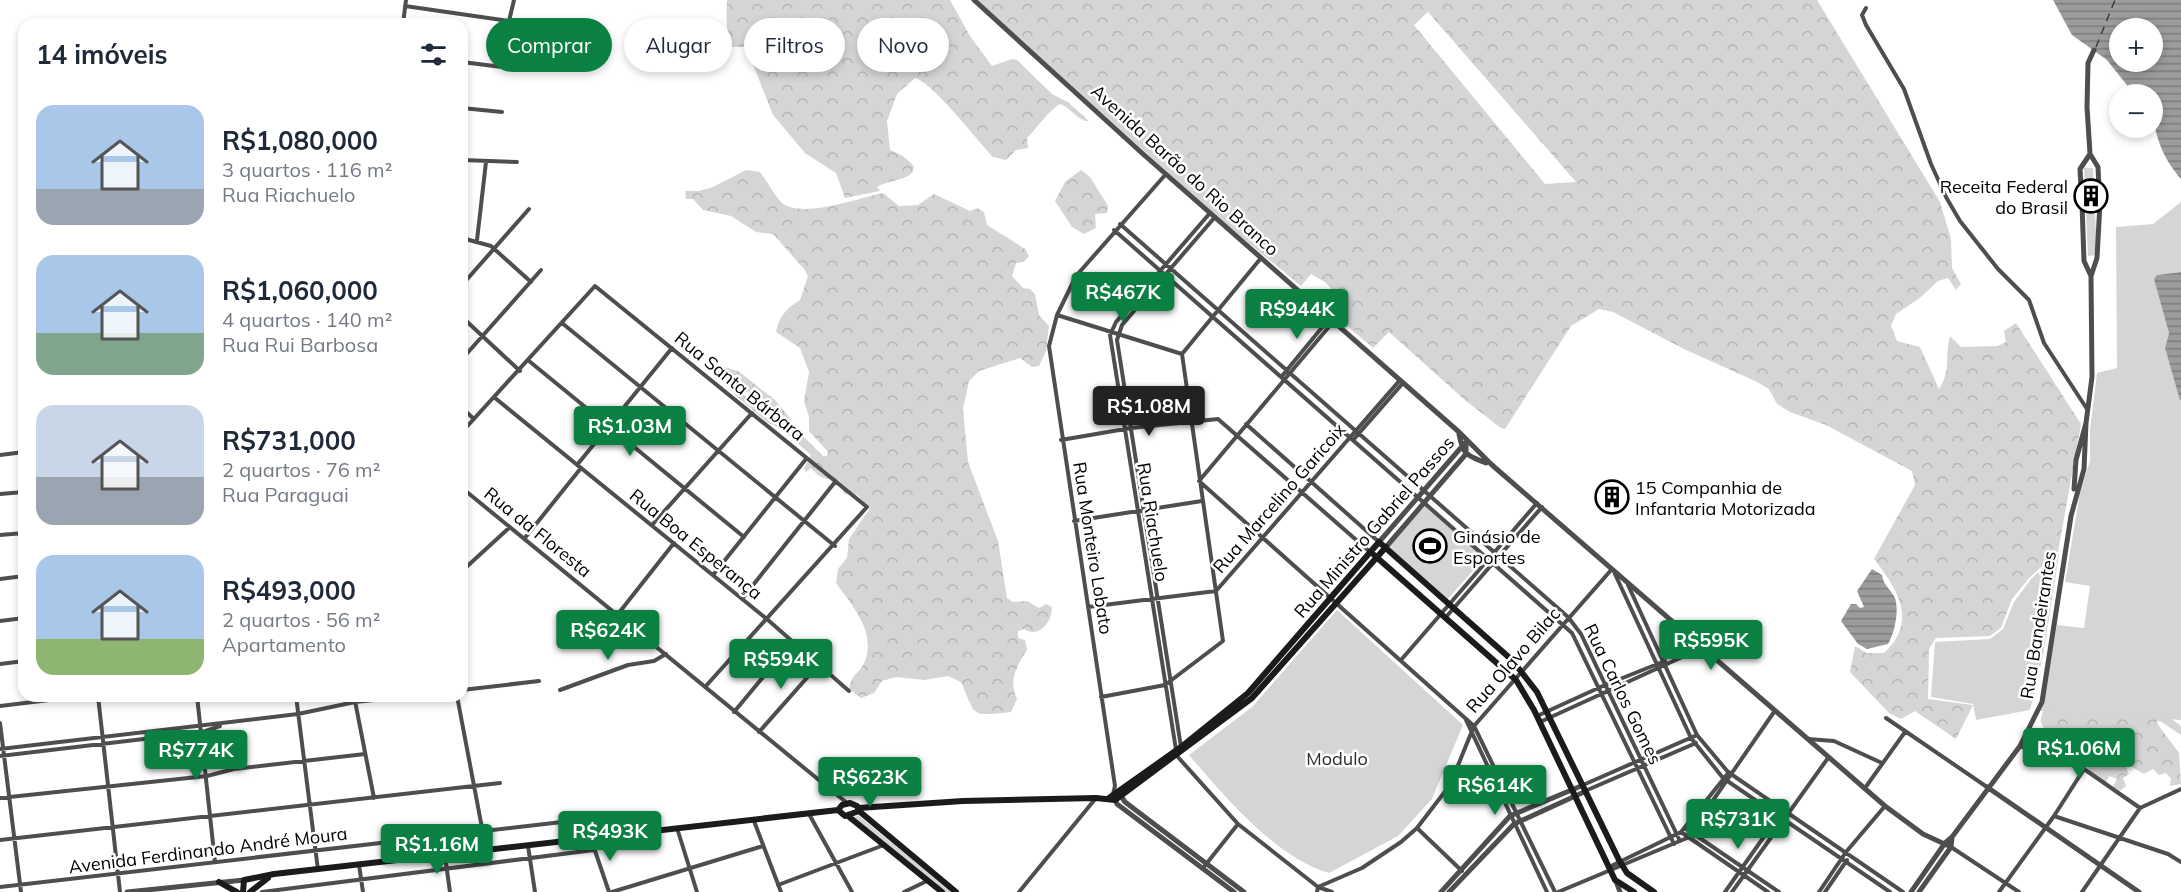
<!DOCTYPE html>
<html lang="pt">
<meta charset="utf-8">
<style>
body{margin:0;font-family:Mulish,sans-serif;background:#f6f6f7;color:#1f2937;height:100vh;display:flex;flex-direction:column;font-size:22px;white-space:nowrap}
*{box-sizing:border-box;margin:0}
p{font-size:20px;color:#747a83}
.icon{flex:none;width:33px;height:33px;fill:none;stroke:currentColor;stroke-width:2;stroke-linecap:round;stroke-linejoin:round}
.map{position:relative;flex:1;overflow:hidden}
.drawer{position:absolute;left:18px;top:18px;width:450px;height:684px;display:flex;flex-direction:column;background:#fff;border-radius:18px;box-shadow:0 3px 9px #0003}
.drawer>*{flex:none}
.top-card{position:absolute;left:486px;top:18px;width:570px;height:54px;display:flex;gap:12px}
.tools{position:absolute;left:2109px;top:18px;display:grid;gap:12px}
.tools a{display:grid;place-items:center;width:54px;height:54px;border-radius:50%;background:#fff;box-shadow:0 3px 9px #0003;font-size:30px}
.price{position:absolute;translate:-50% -51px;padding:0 14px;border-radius:6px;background:#0b8043;color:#fff;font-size:20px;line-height:39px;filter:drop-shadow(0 2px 3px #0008)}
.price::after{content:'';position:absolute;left:50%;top:36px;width:18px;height:14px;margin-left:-9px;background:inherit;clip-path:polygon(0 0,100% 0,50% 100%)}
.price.current{background:#222;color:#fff}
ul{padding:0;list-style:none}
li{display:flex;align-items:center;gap:18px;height:150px;padding:0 18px}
li span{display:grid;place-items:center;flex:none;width:168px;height:120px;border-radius:18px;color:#555}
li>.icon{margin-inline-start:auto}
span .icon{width:72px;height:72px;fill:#fffc;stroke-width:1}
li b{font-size:26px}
h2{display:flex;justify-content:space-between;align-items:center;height:72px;padding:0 18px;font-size:26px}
.tag{padding:0 21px;border-radius:27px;background:#fff;box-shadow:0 3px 9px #0003;font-size:21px;line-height:54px}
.tag.current{background:#0b8043;color:#fff}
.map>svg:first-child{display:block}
.grass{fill:url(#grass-tufts)}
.forest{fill:url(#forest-crowns);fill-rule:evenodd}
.green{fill:#d5d5d5}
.water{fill:url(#water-rules);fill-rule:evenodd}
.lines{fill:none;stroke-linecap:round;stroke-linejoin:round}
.ferry{stroke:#3d3d3d;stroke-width:1.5;stroke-dasharray:8 6;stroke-linecap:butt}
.tertiary-tunnel{stroke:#d9d9d9;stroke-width:5;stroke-dasharray:5 2.5;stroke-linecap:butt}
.minor{stroke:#4e4e4e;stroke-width:4}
.tertiary{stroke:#4e4e4e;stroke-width:5}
.secondary{stroke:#1b1b1b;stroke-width:6}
.labels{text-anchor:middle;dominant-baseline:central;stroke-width:5;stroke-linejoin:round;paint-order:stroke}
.street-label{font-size:18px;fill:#000;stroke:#fff}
.poi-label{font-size:18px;fill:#000;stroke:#fff;text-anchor:start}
.park-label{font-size:18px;fill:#2c2c2c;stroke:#fff}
</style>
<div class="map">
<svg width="2181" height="892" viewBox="0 0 2181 892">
<defs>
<pattern id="grass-tufts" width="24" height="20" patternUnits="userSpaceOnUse" patternTransform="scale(1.5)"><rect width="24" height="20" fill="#d5d5d5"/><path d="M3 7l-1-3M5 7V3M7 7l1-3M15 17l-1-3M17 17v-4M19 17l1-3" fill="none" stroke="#b5b5b5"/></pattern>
<pattern id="forest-crowns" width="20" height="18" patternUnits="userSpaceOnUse" patternTransform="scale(1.5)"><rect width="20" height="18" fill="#d5d5d5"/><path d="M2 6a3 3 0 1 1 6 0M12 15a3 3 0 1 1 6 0" fill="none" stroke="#b5b5b5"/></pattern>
<pattern id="water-rules" width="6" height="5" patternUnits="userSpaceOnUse" patternTransform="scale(1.5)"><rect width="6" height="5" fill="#9c9c9c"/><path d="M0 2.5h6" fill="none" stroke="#7d7d7d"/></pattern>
</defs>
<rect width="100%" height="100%" fill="#fff"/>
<!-- grass -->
<path class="grass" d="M858 815 870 825 952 892H946L854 817Z"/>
<!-- forest -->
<path class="forest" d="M727 0H950L970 36 992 66 1012 59 1017 60 1052 94 1069 103 1089 121C1079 122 1071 108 1060 104 1047 112 1038 127 1027 138L1028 148 1016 150 1006 160 993 157C978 141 932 82 915 78L897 94 887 121 890 150 903 156 914 166 912 173C901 182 888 180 877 187L880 191 845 198 836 173 805 153 773 115 746 47H731C726 33 726 15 727 0Z
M977 0H1817L1940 202 1951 239 1952 268 1961 284 1956 290 1948 278 1938 281 1921 297 1896 314 1891 326 1897 341 1920 347 1939 389C1952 368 1944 359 1950 336L1961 347 1998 346 2006 342 2004 331 2016 323 2081 424 2058 552 2029 578 2012 599 2001 628 1990 636 1936 638 1929 649 1928 699 1973 705 1956 739 1915 711 1901 719 1889 713 1850 672 1855 646 1867 653H1884C1918 621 1898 590 1874 559L1915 485 1912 471 1826 425 1790 412 1777 404 1769 389 1755 381 1684 349 1613 312 1599 309 1571 326 1505 429 1501 428 1466 401 1389 332 1373 348 1332 313V307L1339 297 1325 282 1311 274 1301 286 1217 217ZM1428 12 1576 182H1575L1545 184 1414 25Z
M746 170 760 172C767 181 774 195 782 203 802 219 859 198 883 193L899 206 918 205 934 194 970 211 977 208 984 212 987 225 1025 249 1029 256 1024 262 1016 263 1012 276 1023 288 1030 289 1035 294 1039 315 1049 326 1046 351 1039 366 1032 367 1020 358 979 371 969 381 963 409 968 462 998 541 1007 598 1013 602 1027 601 1039 608 1046 604 1052 607C1052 622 1039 639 1024 629L1018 631V638L1025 640 1027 650C1017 666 1008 680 1017 699L1011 712C970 716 977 718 961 682L948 676 924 680 896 677 882 681 874 693 861 698 849 689C853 672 856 677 863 665 879 635 852 605 836 583L838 569 847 558 849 539 870 508 857 495 845 494 835 479C823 480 818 476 811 468L806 472 804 468 811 455 780 428 767 422 735 395 733 389 745 396 752 395 717 371 721 366 738 371 775 400 790 418 795 428 823 456H827L828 452 809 431V417L804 401 809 372 800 348 776 332C779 316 786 309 800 300L808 276 804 269 773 234 756 232 731 216 703 210 693 199H686L685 191H699L713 187Z
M1081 170 1090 177 1108 206 1107 213 1095 214 1096 228 1084 234 1072 227 1055 201 1065 182Z
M2044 710 2170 718 2181 726V735L2160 721 2156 722 2179 753 2181 784 2170 786 2171 779 2166 773 2159 775 2153 769 2144 774 2127 764 2126 767 2129 774 2123 778 2126 786 2120 791 2113 787 2117 779 2109 776 2106 783 2090 773 2088 767 2047 753 2044 747 2049 737C2045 725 2036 725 2044 710Z"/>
<!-- green -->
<path class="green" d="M2084 168H2093L2097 255 2088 256Z
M2181 202V272L2157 275 2169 333 2165 348 2181 400V720L2041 711 2057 625 2084 628 2090 586 2065 582 2080 493 2090 461V430L2097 373 2117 368 2116 227 2153 224Z
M1425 504 1486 556 1446 601 1389 547Z
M2059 554 2043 656 2030 710 1976 720 1973 704 1931 697 1935 642 1990 639 2003 629 2014 602 2031 579Z
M1337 610 1463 725 1432 799 1398 836 1329 873C1276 858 1224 796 1189 755L1252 707Z"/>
<!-- water -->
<path class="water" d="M2053 0H2181V179C2158 152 2153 129 2152 94H2134L2107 60 2072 35ZM2120 28H2152V62H2120Z
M2181 272V400H2180L2165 348 2169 333 2154 279 2157 275Z
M1872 569 1882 575C1883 584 1889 588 1894 596 1900 607 1895 633 1888 644L1867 649 1858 644 1841 621 1851 604H1856L1860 608 1864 607 1857 591Z"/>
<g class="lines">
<!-- ferry -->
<path class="ferry" d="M2096 47 2115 0"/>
<!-- tertiary-tunnel -->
<path class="tertiary-tunnel" d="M2081 188 2082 204
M2099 188 2100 203"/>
<!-- minor -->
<path class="minor" d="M405 6 509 21 514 0
M1866 8 1862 15 1866 25 1904 89 1931 164 1946 197 1960 221 1998 269 2029 300 2044 343 2087 409
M403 24 406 0
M462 62 502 67
M462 108 502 112
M462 160 517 162
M1210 213 1116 322 1110 335 1177 756 1238 824 1318 887 1332 892
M1120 224 1568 617 1581 634 1680 841
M1114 230 1572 633 1674 844
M462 238 491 246 531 282
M477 240 486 162
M462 285 529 209
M1057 315 1182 354
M462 317 520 371
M1333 322 1199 481 1474 726 1555 892
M562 323 835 546
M462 359 541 270
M529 361 744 537
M1282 376 1329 319
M495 398 768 620 849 691
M462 408 474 419
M1246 424 1379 542
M462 432 595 286 867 507 705 687
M1354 439 1403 383
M1061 440 1131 428 1218 419 1370 552
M0 455 24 452
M577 465 672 348
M462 488 847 803
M0 494 24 492
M1074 521 1202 501
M652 525 752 413
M0 535 24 533
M524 539 581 468
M462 571 510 527
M1615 574 1691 738 1723 778 1890 892
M713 575 806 459
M0 579 24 576
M1628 585 1697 735 1728 772 1903 892
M742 599 835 482
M1088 607 1216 591 1400 380
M618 614 674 543
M1446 617 1542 507
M0 621 24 618
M1401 660 1537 503
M0 664 24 661
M462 690 539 681
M560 690 628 665 654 661 666 654
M98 696 120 892
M197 696 215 862
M296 696 318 870
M354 696 374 798
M457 696 486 849
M1101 697 1165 685 1223 641 1182 354 1261 258
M0 706 82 696
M734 712 793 641
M1537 716 1605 685 1665 661
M1886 718 1987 787
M1466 720 1547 892
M1540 722 1702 648
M0 723 21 892
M759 732 820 663
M1808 739 1834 741 1882 763
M2020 746 2084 769 2140 808
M1181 747 1117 340 1122 325 1215 217
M0 749 298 714 355 702 411 696
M0 756 203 732 220 726
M1583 785 1697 735
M1865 788 1905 732
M1585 791 1696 743
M1113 794 1115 786 1049 346 1057 315 1076 276 1166 174
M0 798 207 776 234 769 365 754
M809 814 852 892
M2054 816 2168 854 2181 862
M754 821 781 892
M677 828 697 892
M1417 828 1462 871
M1685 828 1779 892
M1681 832 1768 892
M591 839 609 892
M0 840 500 783
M528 846 535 892
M1951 847 2019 892
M445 856 450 892
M359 865 363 892
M1609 867 1681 832 1729 772
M1203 868 1238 824
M778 885 884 845
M0 887 562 822
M262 892 594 850
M612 892 763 846
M904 892 927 881
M1019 892 1096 798
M1317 892 1318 887 1362 868 1401 842 1417 828 1450 785 1474 726 1612 569
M1558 892 1687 838 1774 712
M1725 892 1780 814
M1732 892 1828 758
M1819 892 1846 852 1885 806
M1825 892 1847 860
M1999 892 2054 816 2084 769
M2082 892 2140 808 2181 789"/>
<!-- tertiary -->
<path class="tertiary" d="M974 0 1143 154 1459 432 1492 465 1885 806 1923 834 1951 847
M2094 50 2088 63 2087 107 2090 154 2098 167 2099 188
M2081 188 2080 169 2090 154
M2082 204 2084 261 2091 276
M1459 434C1463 456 1467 455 1486 463
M2074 489 2076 460 2086 423 2092 377 2091 276 2097 258 2100 203
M1379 542 1465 443
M1386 547 1466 454V442
M1987 787 2139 892
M1119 793 1125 802 1244 892
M1115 799 1117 804 1234 892
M1616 881 1620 892
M127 892 244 880
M1441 892 1510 816 1581 786
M1449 892 1514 824 1584 792
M1911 892 1945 843 1952 837 2020 746 2042 702 2071 516 2084 469 2086 423
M1919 892 1951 847 1952 837"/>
<!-- secondary -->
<path class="secondary" d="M1374 555 1516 680 1534 710 1615 880 1634 892
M1109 798 1181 747 1248 693 1379 542 1512 660 1537 692 1619 860 1627 873 1654 892
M858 808 963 801 1096 798 1115 800 1252 698 1386 547
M859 811 956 892
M848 816 942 892
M219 882 237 892
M243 892 244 880 274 874 838 810 842 805 850 803 857 806 859 811 845 816 838 810
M250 892 268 878"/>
</g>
<!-- icons -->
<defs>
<symbol id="building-ring" viewBox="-11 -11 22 22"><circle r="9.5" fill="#fff" stroke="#000" stroke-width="1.5"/><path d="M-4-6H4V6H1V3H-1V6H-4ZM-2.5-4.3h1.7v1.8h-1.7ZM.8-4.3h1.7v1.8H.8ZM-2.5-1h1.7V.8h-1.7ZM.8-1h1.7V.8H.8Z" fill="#000"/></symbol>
<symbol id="stadium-ring" viewBox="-11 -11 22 22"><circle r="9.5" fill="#fff" stroke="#000" stroke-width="1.5"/><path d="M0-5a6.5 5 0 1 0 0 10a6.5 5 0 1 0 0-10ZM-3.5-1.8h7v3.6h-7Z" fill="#000"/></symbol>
</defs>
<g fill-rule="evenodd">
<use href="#building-ring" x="2072" y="177" width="38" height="38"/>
<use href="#building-ring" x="1593" y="478" width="38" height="38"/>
<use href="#stadium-ring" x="1411" y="527" width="38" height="38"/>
</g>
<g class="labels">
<!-- street labels -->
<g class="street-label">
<text transform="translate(1185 170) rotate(42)">Avenida Barão do Rio Branco</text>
<text transform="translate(740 386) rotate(39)">Rua Santa Bárbara</text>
<text transform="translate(1279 498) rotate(-49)">Rua Marcelino Garicoix</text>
<text transform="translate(1153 522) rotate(81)">Rua Riachuelo</text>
<text transform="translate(1374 527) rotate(-49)">Rua Ministro Gabriel Passos</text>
<text transform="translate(538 532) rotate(39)">Rua da Floresta</text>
<text transform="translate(696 544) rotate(39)">Rua Boa Esperança</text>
<text transform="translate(1093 548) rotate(81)">Rua Monteiro Lobato</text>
<text transform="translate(2038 625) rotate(-81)">Rua Bandeirantes</text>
<text transform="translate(1513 660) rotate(-49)">Rua Olavo Bilac</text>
<text transform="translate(1623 694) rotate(64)">Rua Carlos Gomes</text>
<text transform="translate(208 850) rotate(-7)">Avenida Ferdinando André Moura</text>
</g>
<!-- poi labels -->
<g class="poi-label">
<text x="2068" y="186" text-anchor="end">Receita Federal<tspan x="2068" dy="21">do Brasil</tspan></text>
<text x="1635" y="487">15 Companhia de<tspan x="1635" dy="21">Infantaria Motorizada</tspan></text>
<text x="1453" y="536">Ginásio de<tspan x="1453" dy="21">Esportes</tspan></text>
</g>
<!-- park labels -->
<g class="park-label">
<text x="1337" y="758">Modulo</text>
</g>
</g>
</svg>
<div class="tools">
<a>+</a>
<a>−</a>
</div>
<b class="price" style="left:1123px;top:323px">R$467K</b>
<b class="price" style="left:1297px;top:340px">R$944K</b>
<b class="price current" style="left:1149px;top:437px">R$1.08M</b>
<b class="price" style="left:630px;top:457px">R$1.03M</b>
<b class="price" style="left:608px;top:661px">R$624K</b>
<b class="price" style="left:1711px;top:671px">R$595K</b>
<b class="price" style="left:781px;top:690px">R$594K</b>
<b class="price" style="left:2079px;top:779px">R$1.06M</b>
<b class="price" style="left:196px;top:781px">R$774K</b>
<b class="price" style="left:870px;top:808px">R$623K</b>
<b class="price" style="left:1495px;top:816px">R$614K</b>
<b class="price" style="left:1738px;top:850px">R$731K</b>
<b class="price" style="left:610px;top:862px">R$493K</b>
<b class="price" style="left:437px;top:875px">R$1.16M</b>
<div class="top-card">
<a class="tag current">Comprar</a>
<a class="tag">Alugar</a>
<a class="tag">Filtros</a>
<a class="tag">Novo</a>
</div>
<section class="drawer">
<h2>14 imóveis<svg class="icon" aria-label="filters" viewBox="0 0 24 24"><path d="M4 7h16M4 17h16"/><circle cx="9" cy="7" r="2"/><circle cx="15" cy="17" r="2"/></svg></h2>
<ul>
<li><span style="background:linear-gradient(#a9c7e8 70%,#9aa5b1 0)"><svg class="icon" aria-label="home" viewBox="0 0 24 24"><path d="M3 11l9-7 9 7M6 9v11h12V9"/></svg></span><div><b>R$1,080,000</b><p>3 quartos · 116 m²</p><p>Rua Riachuelo</p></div></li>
<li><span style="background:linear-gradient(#a9c7e8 65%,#7fa58c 0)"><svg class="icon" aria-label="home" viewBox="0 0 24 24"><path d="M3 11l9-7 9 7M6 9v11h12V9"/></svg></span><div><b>R$1,060,000</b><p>4 quartos · 140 m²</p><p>Rua Rui Barbosa</p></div></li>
<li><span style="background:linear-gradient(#c9d6e8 60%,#9aa5b1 0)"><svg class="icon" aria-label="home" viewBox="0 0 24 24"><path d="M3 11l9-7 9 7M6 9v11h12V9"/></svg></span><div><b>R$731,000</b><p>2 quartos · 76 m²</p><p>Rua Paraguai</p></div></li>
<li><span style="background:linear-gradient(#a9c7e8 70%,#8fb573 0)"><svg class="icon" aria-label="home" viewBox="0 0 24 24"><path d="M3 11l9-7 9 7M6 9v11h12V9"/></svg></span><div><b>R$493,000</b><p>2 quartos · 56 m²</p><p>Apartamento</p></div></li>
</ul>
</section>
</div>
